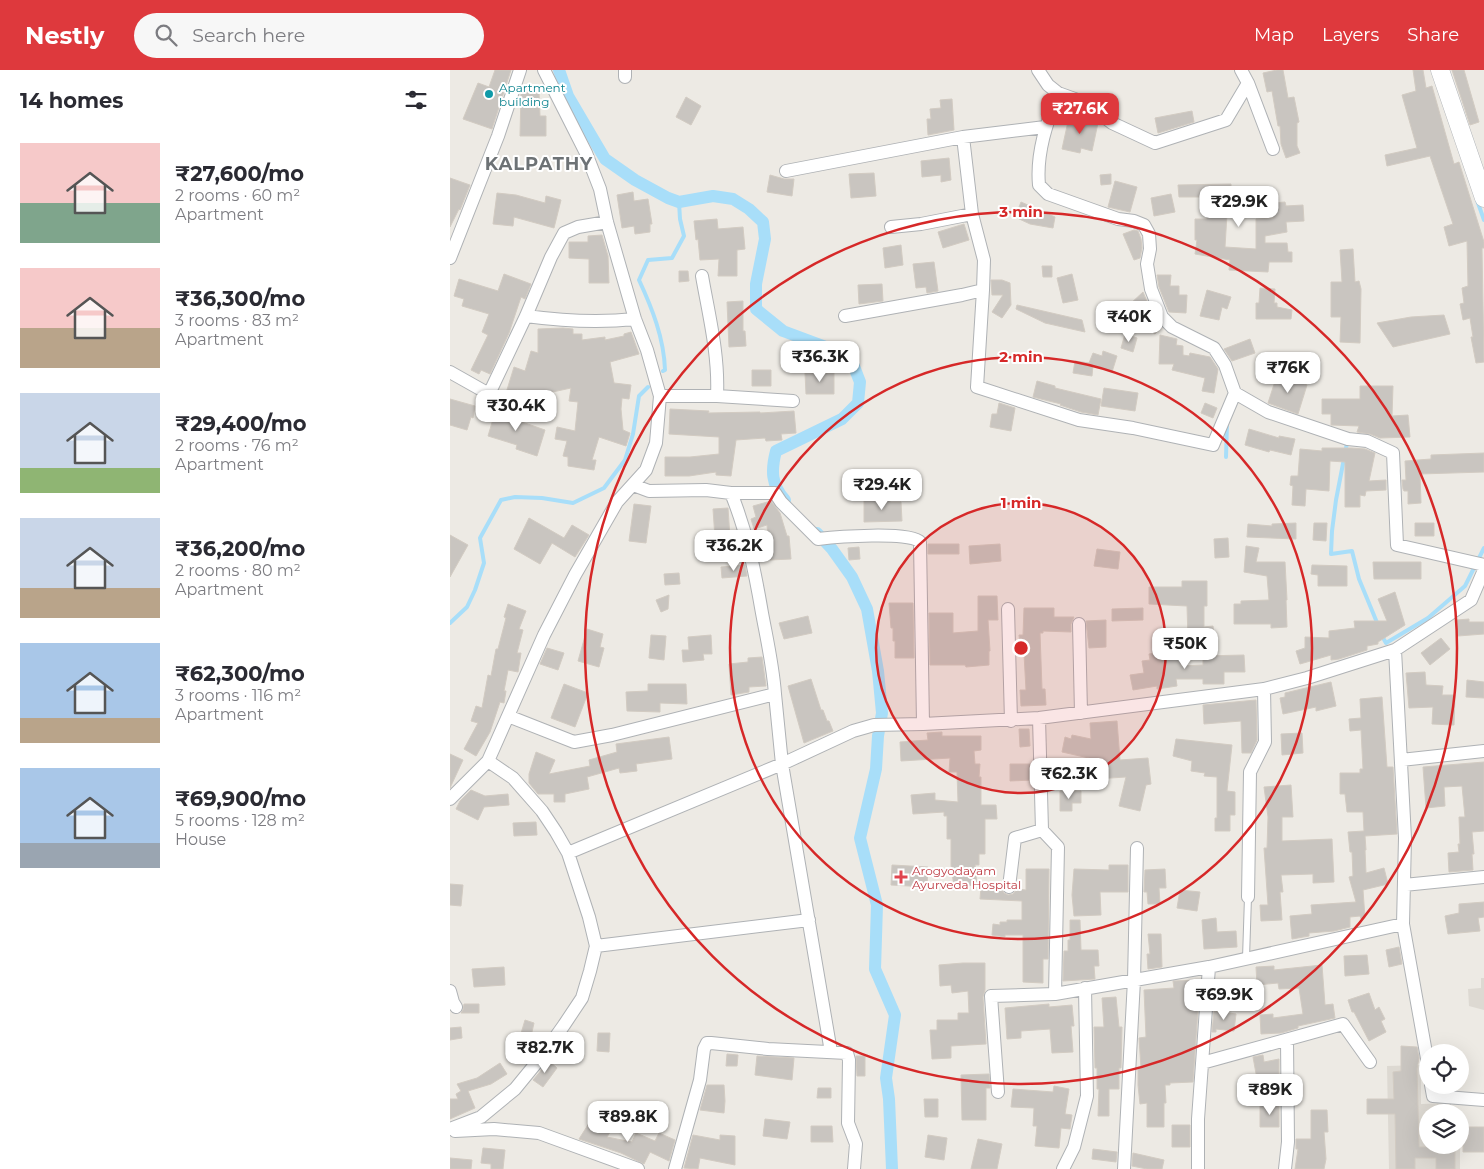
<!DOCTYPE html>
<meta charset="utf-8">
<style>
body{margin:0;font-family:Montserrat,sans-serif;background:#f7f7f7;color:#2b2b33;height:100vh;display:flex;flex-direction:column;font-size:19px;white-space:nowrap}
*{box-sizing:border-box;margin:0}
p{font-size:16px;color:#7c7c81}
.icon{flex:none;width:28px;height:28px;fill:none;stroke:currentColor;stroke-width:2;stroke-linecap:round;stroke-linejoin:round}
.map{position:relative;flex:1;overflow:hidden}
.details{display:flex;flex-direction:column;background:#fff;width:450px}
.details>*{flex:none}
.fabs{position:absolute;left:969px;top:974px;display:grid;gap:10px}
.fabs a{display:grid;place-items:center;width:50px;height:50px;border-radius:50%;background:#fff;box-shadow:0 5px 20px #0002;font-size:25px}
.price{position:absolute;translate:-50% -42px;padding:0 11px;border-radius:10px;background:#fff;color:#222;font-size:16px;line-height:32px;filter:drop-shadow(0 1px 2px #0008)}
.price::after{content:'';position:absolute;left:50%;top:30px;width:15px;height:11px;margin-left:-8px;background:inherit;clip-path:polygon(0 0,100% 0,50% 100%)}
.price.active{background:#de393d;color:#fff}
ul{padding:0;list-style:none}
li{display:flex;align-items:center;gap:15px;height:125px;padding:0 20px}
li span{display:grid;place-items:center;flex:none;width:140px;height:100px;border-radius:0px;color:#555}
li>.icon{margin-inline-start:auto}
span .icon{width:60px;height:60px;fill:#fffc;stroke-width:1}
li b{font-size:21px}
h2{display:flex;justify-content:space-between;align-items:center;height:60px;padding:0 20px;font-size:21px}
header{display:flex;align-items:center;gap:30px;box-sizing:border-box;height:70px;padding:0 25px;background:#de393d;color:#fff}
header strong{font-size:24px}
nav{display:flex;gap:28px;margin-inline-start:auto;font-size:18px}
.search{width:350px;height:45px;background:#f7f7f7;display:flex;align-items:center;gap:12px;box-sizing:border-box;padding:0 18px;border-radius:28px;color:#7c7c81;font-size:19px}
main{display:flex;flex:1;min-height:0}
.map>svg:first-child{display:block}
.education{fill:#ddd9d2}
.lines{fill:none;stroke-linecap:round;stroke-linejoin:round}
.stream{stroke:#a8def9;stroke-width:4}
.canal{stroke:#a8def9;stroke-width:12}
.building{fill:#c9c5c0;stroke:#d2cbc2}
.lane-casing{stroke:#afb2b5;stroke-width:8}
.street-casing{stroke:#afb2b5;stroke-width:14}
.secondary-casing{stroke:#b0b4b8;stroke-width:19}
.lane{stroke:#fff;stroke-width:6}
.street{stroke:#fff;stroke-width:12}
.secondary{stroke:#fff;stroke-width:18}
.ring{fill:none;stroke:#d62828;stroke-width:2.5}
.culture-dot{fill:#0f9aa8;stroke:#fff;stroke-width:2}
.health-dot{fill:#e0444e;stroke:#fff;stroke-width:2}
.labels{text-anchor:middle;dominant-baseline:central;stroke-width:4;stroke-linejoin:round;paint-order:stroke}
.culture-label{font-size:12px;fill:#0d838f;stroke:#fff;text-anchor:start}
.health-label{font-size:12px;fill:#be3a42;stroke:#fff;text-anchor:start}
.district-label{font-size:18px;font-weight:bold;letter-spacing:1px;fill:#6d7275;stroke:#fff}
.centre{fill:#d62828;stroke:#fff;stroke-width:2.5}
.ring-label{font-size:15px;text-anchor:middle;font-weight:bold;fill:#d62828;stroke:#fff;stroke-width:4;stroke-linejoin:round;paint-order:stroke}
</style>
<header>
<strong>Nestly</strong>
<div class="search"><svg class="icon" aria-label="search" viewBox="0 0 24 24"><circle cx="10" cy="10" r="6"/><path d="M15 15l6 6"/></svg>Search here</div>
<nav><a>Map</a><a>Layers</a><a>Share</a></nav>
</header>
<main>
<section class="details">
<h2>14 homes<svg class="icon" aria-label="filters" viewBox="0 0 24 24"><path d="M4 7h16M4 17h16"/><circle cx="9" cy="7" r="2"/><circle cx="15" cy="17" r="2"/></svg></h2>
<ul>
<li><span style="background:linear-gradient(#f6c9c9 60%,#7fa58c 0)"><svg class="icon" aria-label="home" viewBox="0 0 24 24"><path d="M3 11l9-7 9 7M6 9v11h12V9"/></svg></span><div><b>₹27,600/mo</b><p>2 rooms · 60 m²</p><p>Apartment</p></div></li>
<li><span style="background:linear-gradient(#f6c9c9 60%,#b9a48a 0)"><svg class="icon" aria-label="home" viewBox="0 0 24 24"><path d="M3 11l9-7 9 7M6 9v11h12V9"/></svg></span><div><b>₹36,300/mo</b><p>3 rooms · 83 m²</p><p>Apartment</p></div></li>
<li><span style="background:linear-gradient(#c9d6e8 75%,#8fb573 0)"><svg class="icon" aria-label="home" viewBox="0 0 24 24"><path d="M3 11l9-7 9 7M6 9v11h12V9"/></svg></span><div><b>₹29,400/mo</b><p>2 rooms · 76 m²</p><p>Apartment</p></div></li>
<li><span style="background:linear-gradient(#c9d6e8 70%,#b9a48a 0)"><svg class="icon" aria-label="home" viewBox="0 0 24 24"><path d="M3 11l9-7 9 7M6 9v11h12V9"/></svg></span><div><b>₹36,200/mo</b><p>2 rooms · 80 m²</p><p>Apartment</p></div></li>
<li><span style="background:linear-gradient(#a9c7e8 75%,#b9a48a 0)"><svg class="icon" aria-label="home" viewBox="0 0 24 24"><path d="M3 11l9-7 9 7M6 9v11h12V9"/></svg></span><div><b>₹62,300/mo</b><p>3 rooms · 116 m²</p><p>Apartment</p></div></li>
<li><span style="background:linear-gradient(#a9c7e8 75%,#9aa5b1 0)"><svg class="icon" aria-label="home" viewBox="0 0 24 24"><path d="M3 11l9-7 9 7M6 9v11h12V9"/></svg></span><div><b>₹69,900/mo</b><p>5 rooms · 128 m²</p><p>House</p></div></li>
</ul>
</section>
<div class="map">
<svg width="1034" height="1099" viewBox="0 0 1034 1099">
<rect width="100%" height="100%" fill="#edeae4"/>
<!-- education -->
<path class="education" d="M1031 908H1034V940L1019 936 1018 919 1031 918Z
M971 995V1034L1001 1033V1042H978V1075H1010V1099H939L937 996Z"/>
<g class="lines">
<!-- stream -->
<path class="stream" d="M1027 130 1034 150
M213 301 215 300C214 268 202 238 189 210L198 190 222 188 234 166 230 149 229 132
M897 373 886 430 882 461 881 484 902 481 909 509 928 555
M776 387 777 353
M0 553 17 537 25 520 34 493 30 468 51 430 65 427 92 428 123 433 154 418 175 390 183 364 189 326 198 317
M932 566 936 573 978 548 1015 516 1034 478"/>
<!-- canal -->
<path class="canal" d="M109 0 118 26 155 89 185 110 218 128 229 132 263 126 283 129 299 139 313 152 315 169 306 214V239L333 261 384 280 403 294 410 312 408 333 392 349 326 381C321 400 321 415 335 430
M367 463 382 479 402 507 417 539 428 601 432 643 428 666 426 699 410 768 427 835 425 899 445 945 436 1008 439 1029 442 1099"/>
</g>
<!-- building -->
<path class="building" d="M45 0H61L42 59 13 49 28 13 39 17Z
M827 0H833L838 28 844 27 849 52 847 53V76L850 83 836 88 831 74 830 56H828L822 21 817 22 813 3Z
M963 0H973L976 18 982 16 1004 94 1009 92 1034 172V178H1032L1034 292 1026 293 1021 267H1023L1020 248 1013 250 1010 234 1014 233 1012 218 1018 216 1017 171 999 176 994 157 1003 154 980 86 937 96 935 85 967 78 952 25 966 21Z
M1002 0H1014L1029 52 1020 55Z
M89 22 90 46H96V66H70L71 23Z
M236 27 251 36 241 55 226 47Z
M502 29 504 60 478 65 477 49H481L480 39 491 38 490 30Z
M742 41 744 52 708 63 705 48Z
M619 47 648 53 642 81 631 78 630 83 612 79Z
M499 88 501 110 491 112V105L472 107 471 91Z
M424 103 426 126 401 128 399 104Z
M661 104V114L651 115 650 105Z
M320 105 334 109H344L342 126 317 122Z
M0 108 20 115 10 140 9 139 0 157Z
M665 111 687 117 680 142 658 137Z
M781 114V119H795V144H777L775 177 806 179V149L823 148 822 133 835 132 836 136 853 135 854 151 836 152 837 162 815 166V173H837L838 182H842V192H819L818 202 779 200 780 190 745 184 747 170H745V149H757V127H729L728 115Z
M183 122 184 131 198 129 202 154H200V162L185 164 184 156 172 158 167 125Z
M47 123 66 125 95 133 96 126 111 130 104 158 64 147 63 156 43 154Z
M721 124 725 142 704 146 701 128Z
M571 132 605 147 603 158 580 154 565 147Z
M267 149 268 159 293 157 295 179 287 180V206H268L269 189 250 190 248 169 246 170 244 151Z
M514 154 519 170 493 178 488 162Z
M684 160 688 161 691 169 692 178 690 188 684 190 673 164Z
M152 165 158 186 159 213H139V189L119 188V172H138V166Z
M451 175 453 195 435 198 433 178Z
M903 179 905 212 909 211 911 219 910 273 890 272 891 247H881V212H892L890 180Z
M484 192 488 221 477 223 476 217 466 218 463 194Z
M592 196H602V207H593Z
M229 201H238L239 211 229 212Z
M54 204 81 214 75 229 71 227 59 263 40 304 31 300 29 304 21 300 38 265 32 262 39 244 12 236 14 229 4 226 9 209 48 221Z
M622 204 628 230 613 233 607 208Z
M707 205H721L720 216H729V225H737L736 243 719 242 709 217Z
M541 210H552L560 213 561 235 552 248 542 242 553 225H542Z
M432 214 433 231 409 234 408 215Z
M810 218 825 219 824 233H827V237L842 240 841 249H806V233H809Z
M757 220 781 227 777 239 772 237 769 250 750 246Z
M693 222 701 241 694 240 703 247 711 257 705 264 692 255 695 252 679 235Z
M293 231V261H295L296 276 279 277 277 232Z
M567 235 632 250 635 262 595 253 566 239Z
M994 245 1000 264 943 277 927 253 961 247Z
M113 258 123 259V264H132V270L155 267V270L174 266V264L181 262 189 284 160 292 164 313 181 315 179 329 172 328 171 339 173 360 180 363 176 376 149 367 142 390H146L144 400 118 396V387L113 386 117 371 105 369 107 357 125 361 128 332 119 331 121 318 98 323 97 328 67 320 65 326 56 323 64 297 75 301 81 281 88 283V259Z
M675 264 687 268 683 282 671 278Z
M710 265 727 269 726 275 733 276V285L739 286 740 283 760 287 768 299 764 323 752 321 755 308 722 300 724 294H709Z
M800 269 805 283 782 291 774 279Z
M653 281 667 286 662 302 643 295 642 306 623 303 625 291 639 293 643 283 652 286Z
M302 300H321V316H302Z
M355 303H384V324H356Z
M827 305 857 315 848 344 818 333Z
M587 311 605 316V318L651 329 648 345 631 342 610 335 611 334 583 327Z
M910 316H943L942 346 958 345 960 367 930 368 920 364 907 362 909 356 881 355V344H872V329H910Z
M654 318 688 323 685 341 651 336Z
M0 329 25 336 23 348 21 347 17 360 0 355Z
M549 333 565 338 561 361 540 357 542 344H547Z
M755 333 767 338 763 348 751 343Z
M46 339 74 348 72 352 95 360 87 386 66 379 67 375 38 366Z
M220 339 259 341 258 343 310 342V343L344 341 346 363 331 364 332 370 316 371 315 368 286 370 281 406 266 405V402L239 406H215V387H240L269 384V367L219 364Z
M799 359 829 368V366L845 369 841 385 820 380 819 382 795 375Z
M872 378H901L915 379 925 383 919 411 936 410V420L916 421 915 426 910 425V437H895V392L880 391 879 421 856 419 855 436 842 435 843 416 840 415 841 406H848L850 379 872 381Z
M1034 383V402L970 404 971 433 958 434V421H954L953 419 952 410H956L955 391 981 389V385Z
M440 428V432H451L452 451 414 452V429Z
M321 431 330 443 337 466H339L341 489 320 490 317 455 304 459 301 449 306 447 303 436Z
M184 434 201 436 196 473 179 471Z
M278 438 280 467 265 468 263 439Z
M79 448 114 468 122 455 139 465 125 487 102 473 90 494 64 479Z
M846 453V469L797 467 798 454 822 456V454Z
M864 453H877L876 471 863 470Z
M965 453H984V466H965Z
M0 465 18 475 0 507Z
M778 468 779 487 765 488 764 469Z
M478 474H509V484H478Z
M550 474 551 491 520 494 519 476Z
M796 476 809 478 806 492H835L837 530H836L837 557 821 558V554H784V534H791V531L819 530 817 506 794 502Z
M409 477 410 489 399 490 398 478Z
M647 479 670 482 668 499 644 496Z
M923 492H971V509H924Z
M295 495 297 506 272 508 271 497Z
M862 495 897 496V516H868V505L861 504Z
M229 503 230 514 215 515 214 504Z
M732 511H757V536H754V557L763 556 764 567 738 568 737 536 699 534V517H732Z
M945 522 955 555 928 572V574L917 576V580L889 589 881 590V585L850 594 846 581 855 578V567L879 568V561L905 558 904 551H937L928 529Z
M219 525 218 539 211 542 206 530Z
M528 526H547L548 550H538L540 581H539V595L516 597 515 595H480L479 543H503V563L528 561Z
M439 533H463L464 588H445V571H443V558H441Z
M58 534 76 541 69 559 73 560 67 583H71L68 602 58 600 54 621H56L54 633 50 632 40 662 26 686 14 679 28 653 21 651 26 636 32 638 38 605 41 606 46 579H48L56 548 54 547Z
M574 538H604V547H624L621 554V562L593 561V563H590L592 619H595L596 635 571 636 570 620H576L574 584H571L569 565H573Z
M693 538V550L662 551V539Z
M358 546 362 563 334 569 329 553Z
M1019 549V552H1034V564L1008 566 1007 550Z
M656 550V577L639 578 636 551Z
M137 559 153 564 150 577 154 578 149 597 128 591Z
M201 565 216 566 214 590 199 588Z
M261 565 262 584H253L254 590 233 592 232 580H239L238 567Z
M991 568 1000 579 980 595 971 583Z
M97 578 114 583 108 600 90 594Z
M731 579V596L753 595V586L794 585 795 602H774V614H753V609H726L727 616 707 619V616L683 620 680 605 694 603 692 591 700 590 699 584Z
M312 587 316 616 299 617V622L281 625 279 594 298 592V588Z
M975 602 976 615 993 616 992 625H1005L1004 655 982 654 983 637 959 638 956 603Z
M361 609 371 640H373L377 651H379L383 661 354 673 338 616Z
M1017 610 1034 612V628L1016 627Z
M881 612 886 636 866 641V637L833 644 830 628 835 627V623Z
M114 614 138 623 125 657 101 648Z
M198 614H236L237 634 210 633V642L177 641 176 622 198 621Z
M932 627 937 697H943L947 764 915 766 916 780H915L916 803 934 798 938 814 913 820 915 848 911 849 910 846 900 847V857L884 861 859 863V866L842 869 840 846 862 844 861 835 906 832 899 807 903 806 902 782H900L898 762 914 761 913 742H897L895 724H890V703H910V699H913L911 660 900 661 899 649 911 648 910 629Z
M806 630 807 670 801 683H792L791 651 754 654 753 635Z
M667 651 670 690 698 688 701 714 696 715 690 741 669 736 676 707 645 709 644 692H640L639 688 612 682 615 667 621 669 622 665 641 669 640 653Z
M569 659H579L580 676 570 677Z
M492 662V666H531V680L524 681 525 694H530L529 707H531V735H546L547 749H535V784H529V795H525L527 815 504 817 501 795V769H497V746H494V742L463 744 461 725 485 723V730L508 732 507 702H499L500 688 451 691 450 672 478 670 477 663Z
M852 663 853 683 832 685 831 664Z
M219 667 222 689 186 694 187 701 170 703 169 698 137 707 139 719 115 724V732H104V724H88L79 713V704L86 682 105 690 99 704 140 696 139 690 167 682 166 674Z
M726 669 782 675 777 721 785 722V745H780V761H765V748H767V707L754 706 755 703 741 701 742 691 723 686Z
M0 684 13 690 0 718Z
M1034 692V761L1022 762 1024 784H1022L1023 800 999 802 998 783 1009 782 1008 774H1010L1009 747H1015L1012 716 994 717 995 736 976 738 973 697Z
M560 694H582L583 710 560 711Z
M841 715 843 747H832V771L882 769 884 812 863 813V804L831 805 833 822H830L832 850 811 851 810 835H818L814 778H817L818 747 814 717Z
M21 720 35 726 58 724 59 735 34 737 28 750 6 739 10 731Z
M610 721H631V733H622V741H610Z
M86 752 87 765 64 766 63 753Z
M442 795 478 797 477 817 441 815Z
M659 795H678V822H650L651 845 624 846 622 825 624 799 659 800Z
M576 799H599L598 889H593V913L573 912V865H555V867L542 865 543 854 550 855V852H557V850H572V831L530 829 531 817 551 818 554 823 558 825 563 824 567 819 576 820Z
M715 799 716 818H709L710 834H698L697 822H694L695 800Z
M0 814 13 815 11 836 0 835Z
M730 820 750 822 747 841 727 838Z
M1034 832V847L1028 848 1030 861 998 864 995 846 1009 843V834Z
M766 848 767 862 786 861 787 877 754 879 752 850Z
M620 850H630L631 880H648L649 896H644L645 909 613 911 614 881H618V870H620Z
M698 864H711L712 897 698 899 697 884H700Z
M949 877 952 894 939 897 936 880Z
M917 885 919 904 895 906 894 886Z
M513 893H535V920L533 927 536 974 501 976V988L482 989 480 960H487V950H508V943H519L518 921 502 923 501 915 490 916 489 895Z
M872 895 875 935 883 934 885 948 848 956V958L831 963 811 964 810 945 823 944V948L853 944 849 918 829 919 828 913 807 915 806 897 824 896V900Z
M54 897 55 915 24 917 22 899Z
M750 910 743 1012 720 1013V1015H715L716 1033H714V1057H697V1033L690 1034 688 1015V998H691L689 968 696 967 694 920 724 918 723 911Z
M783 910H799V922H783Z
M919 923 925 940 929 937 935 949 931 951 936 962 919 971 904 942H902L898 930Z
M666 927 669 957H672L671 998H669V1019H659V1046H648L649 1019H647V998H645L644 957H654L652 928Z
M14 934H29V943H11L13 940Z
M599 934V937L622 935 624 956H621L623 982 602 983 600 959 571 961V968L557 969 555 938Z
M764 941 786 944 784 961 766 959V962H762Z
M75 950 84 953 80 971 69 970Z
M11 957 12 968 0 970V958Z
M148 963H160L159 982 147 981Z
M951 976 967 977 969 988 967 999 969 1077H1005V1099H986V1088H965V1099H946L945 1044H917V1029H944L943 1002 951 1001Z
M277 984 288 985 287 996H276Z
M813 985 814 992 829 989V1004L807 1009 803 987Z
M307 986 344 988 342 1010 305 1005Z
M406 986H415V1006H407Z
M99 991 107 998 93 1017 83 1010Z
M50 993 57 1004 41 1014 18 1021 25 1038 0 1049V1029H8L6 1024 11 1021 7 1014 27 1008Z
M539 1004 540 1018H536V1050H512L511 1005Z
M257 1015H274L275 1031 274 1043 250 1040Z
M604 1016 619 1019 615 1044 622 1045 620 1059 611 1058 609 1078 585 1076 587 1056H583L584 1038 561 1037 563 1019 603 1022Z
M368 1018H381V1028H367Z
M474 1029H488V1047H475Z
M810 1035H829V1057H810Z
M861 1040H877L878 1062H874L876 1089 874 1099H845L848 1079H846V1069H861Z
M143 1047 162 1059 157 1067 182 1072 186 1063 205 1071 209 1063 225 1070 219 1091 200 1082 194 1094 171 1083 129 1069Z
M315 1049 340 1052 337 1069 313 1066Z
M722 1055H740V1077H722Z
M361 1056H382L383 1072H361Z
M1013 1057H1034V1082H1013Z
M243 1065 270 1070V1065L285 1066V1095L250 1088 248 1099 234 1098Z
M478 1065 497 1068 494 1090 475 1087Z
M528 1069 552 1074 547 1099H521Z
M33 1078 55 1080 53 1099H41V1094L31 1093Z
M643 1079 667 1082 666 1092 642 1089Z
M683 1083 714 1090 712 1099H697L682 1096Z
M0 1088 22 1090 21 1099H0Z"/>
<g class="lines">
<defs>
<path id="lane" d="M796 888 798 827"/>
<path id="street" d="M175 0V7
M588 0 598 15 608 23 636 33 662 53 705 73 776 50 798 13 791 0
M798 13 823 79
M608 23C597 52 586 83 589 115L598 124 668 149 684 151 694 155 699 164 700 179 697 194 701 219 712 247 722 257 764 278 775 295 785 323 818 342 898 369 917 371 943 383 947 475 1034 495
M336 101 513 67 595 57
M441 157 471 154 522 144
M0 188 48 66 70 0
M252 206C259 246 269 285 267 326
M533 220 527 317 629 350 683 358 763 375 785 323
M76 246C113 251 148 253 185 249
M395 246 512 225 533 220 534 190 522 144 513 67
M0 302 39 324 76 246 101 187 114 163 128 157 157 152
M210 326H267L343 331
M281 423H325L331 432 368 469C385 467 460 461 470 472L473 654 589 648 814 619 857 608 945 580 1021 530 1034 500
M558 539 561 651
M629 554 631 643
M945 580 955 768 953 854 978 994
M325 624 332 694 381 982
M58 646 124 672 162 665 325 624C323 596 317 570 312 543 305 502 297 462 281 423L256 420 199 421 183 415
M589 648 592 760 608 777 605 924
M951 690 1034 681
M0 729 38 691 94 565 125 505 167 432 196 400 206 373 210 326 197 280 185 249 157 152 150 119 136 83 94 0
M118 783 332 694 403 661 424 655 473 654
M954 815 1034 807
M559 817 565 768 592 760
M798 827 800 702 815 672 814 619
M146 876 359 850
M0 921 3 932 6 937
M752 993 893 954 920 992
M981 1015 983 1026 1034 1030
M548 1022 541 926 605 924 759 897 953 854
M0 1059 31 1047 65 1019 92 986 114 955 132 928 140 901 146 876 139 847 118 783 106 762 92 741 63 708 38 691
M5 1061 44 1059 89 1063 188 1099
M225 1099 250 1010 254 979 257 973H261L318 979 397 983 399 990 398 1053 406 1074 404 1099
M613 1099 624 1077 637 1026 635 918
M674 1099 684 910 687 778
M748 1099V1049L759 897
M835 1099 838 1072 837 970"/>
<path id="secondary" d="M990 0 1034 128"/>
</defs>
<!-- lane casing -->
<use href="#lane" class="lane-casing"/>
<!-- street casing -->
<use href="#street" class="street-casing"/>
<!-- secondary casing -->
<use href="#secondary" class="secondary-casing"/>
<!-- lane -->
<use href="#lane" class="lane"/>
<!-- street -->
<use href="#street" class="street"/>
<!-- secondary -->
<use href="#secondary" class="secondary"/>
</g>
<!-- distance rings -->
<circle cx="571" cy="578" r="145" fill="#d62828" fill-opacity=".12"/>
<g class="ring">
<circle cx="571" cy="578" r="145"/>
<circle cx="571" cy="578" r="291"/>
<circle cx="571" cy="578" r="436"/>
</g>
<!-- markers -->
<circle class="culture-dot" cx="39" cy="24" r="5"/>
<path class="health-dot" d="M448.5 799.5h5v5h5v5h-5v5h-5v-5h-5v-5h5z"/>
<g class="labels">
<!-- culture labels -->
<g class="culture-label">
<text x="49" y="17">Apartment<tspan x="49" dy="14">building</tspan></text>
</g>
<!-- health labels -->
<g class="health-label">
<text x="462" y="800">Arogyodayam<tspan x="462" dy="14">Ayurveda Hospital</tspan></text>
</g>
<!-- district labels -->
<g class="district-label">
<text x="89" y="94">KALPATHY</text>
</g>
</g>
<circle cx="571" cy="578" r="8" class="centre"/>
<g class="ring-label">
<text x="571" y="147">3 min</text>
<text x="571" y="292">2 min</text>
<text x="571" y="438">1 min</text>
</g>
</svg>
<div class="fabs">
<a><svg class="icon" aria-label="locate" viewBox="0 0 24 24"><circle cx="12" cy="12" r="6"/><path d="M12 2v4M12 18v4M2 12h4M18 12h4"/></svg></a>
<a><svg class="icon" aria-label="layers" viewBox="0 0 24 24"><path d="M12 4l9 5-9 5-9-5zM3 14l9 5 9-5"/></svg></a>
</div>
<b class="price active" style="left:630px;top:65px">₹27.6K</b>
<b class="price" style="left:789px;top:158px">₹29.9K</b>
<b class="price" style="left:679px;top:273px">₹40K</b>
<b class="price" style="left:370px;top:313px">₹36.3K</b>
<b class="price" style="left:838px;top:324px">₹76K</b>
<b class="price" style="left:66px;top:362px">₹30.4K</b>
<b class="price" style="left:432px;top:441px">₹29.4K</b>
<b class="price" style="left:284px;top:502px">₹36.2K</b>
<b class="price" style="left:735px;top:600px">₹50K</b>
<b class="price" style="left:619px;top:730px">₹62.3K</b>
<b class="price" style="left:774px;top:951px">₹69.9K</b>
<b class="price" style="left:95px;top:1004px">₹82.7K</b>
<b class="price" style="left:820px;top:1046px">₹89K</b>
<b class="price" style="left:178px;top:1073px">₹89.8K</b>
</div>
</main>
